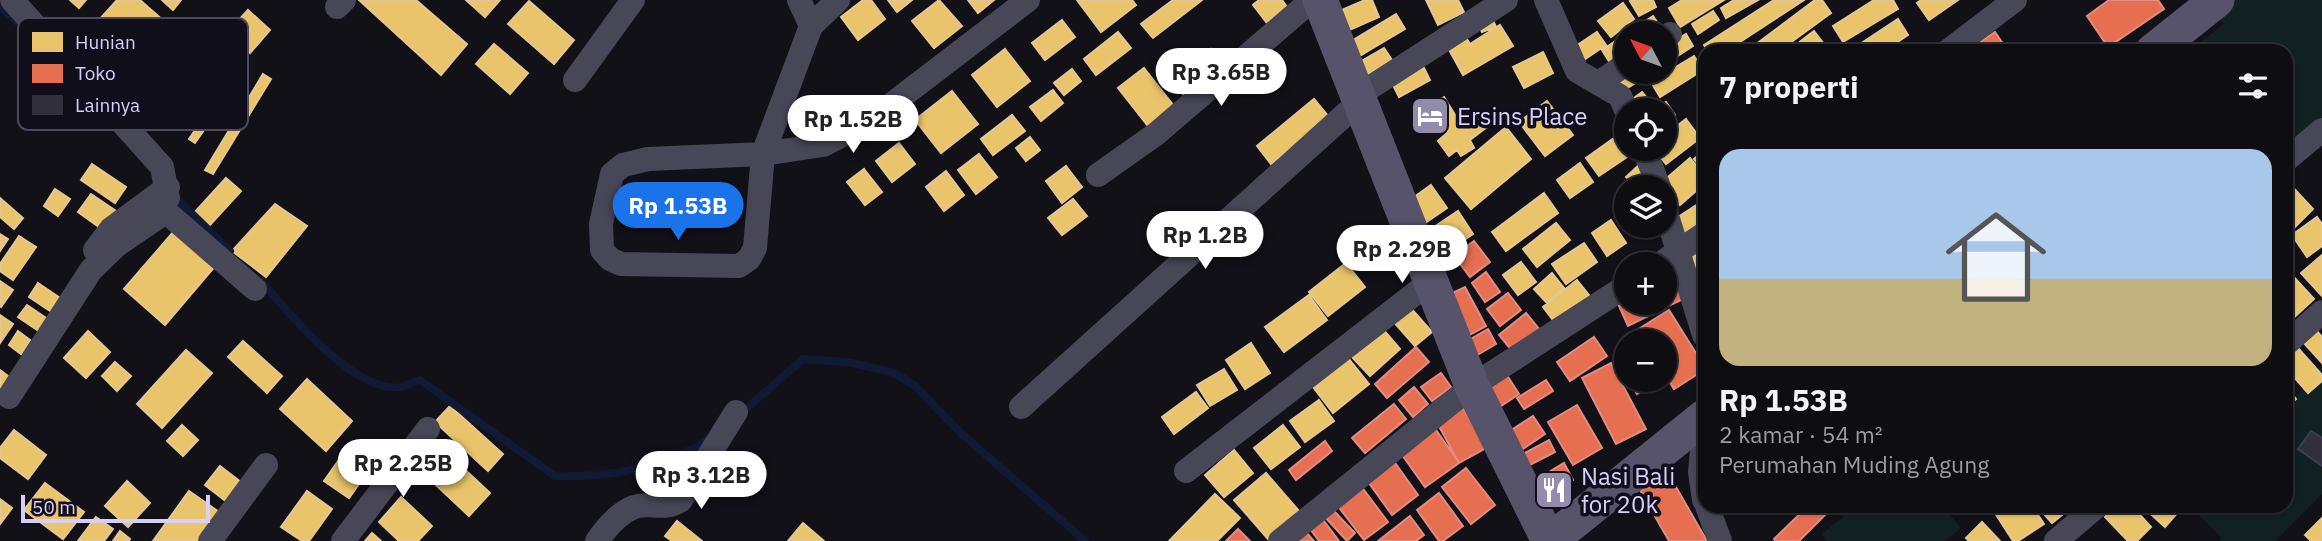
<!DOCTYPE html>
<html lang="id">
<meta charset="utf-8">
<style>
body{margin:0;font-family:"IBM Plex Sans",sans-serif;background:#17161b;color:#f1f3f6;height:100vh;display:flex;flex-direction:column;font-size:26px;white-space:nowrap}
*{box-sizing:border-box;margin:0}
p{font-size:23px;color:#9b9c9f}
.icon{flex:none;width:38px;height:38px;fill:none;stroke:currentColor;stroke-width:2;stroke-linecap:round;stroke-linejoin:round}
.map{position:relative;flex:1;overflow:hidden}
.side{position:absolute;left:1698px;top:44px;width:595px;height:469px;display:flex;flex-direction:column;background:#0e0d12;border-radius:21px;box-shadow:0 2px 5px #0004,0 0 0 2px #2e2d32}
.side>*{flex:none}
.needle{width:46px;rotate:311deg}
.buttons{position:absolute;left:1614px;top:21px;display:grid;gap:14px}
.buttons a{display:grid;place-items:center;width:63px;height:63px;border-radius:50%;background:#0e0d12;box-shadow:0 2px 5px #0004,0 0 0 2px #2e2d32;font-size:35px}
.scale{position:absolute;left:21px;bottom:18px;width:189px;box-sizing:border-box;padding-left:7px;border:4px solid #d7cef9;border-top:0;font-size:19px;line-height:24px;white-space:nowrap;color:#d7cef9;-webkit-text-stroke:5px #110e1b;paint-order:stroke}
.price{position:absolute;translate:-50% -60px;padding:0 16px;border-radius:24px;background:#fff;color:#222;font-size:23px;line-height:46px;filter:drop-shadow(0 2px 4px #0008)}
.price::after{content:'';position:absolute;left:50%;top:42px;width:21px;height:16px;margin-left:-10px;background:inherit;clip-path:polygon(0 0,100% 0,50% 100%)}
.price.active{background:#1a73e8;color:#fff}
ul{padding:0;list-style:none}
li{display:grid;align-content:center;gap:14px;height:371px;padding:0 21px}
li span{display:grid;place-items:center;height:217px;border-radius:21px;color:#555}
li>.icon{margin-inline-start:auto}
span .icon{width:126px;height:126px;fill:#fffc;stroke-width:1}
li b{font-size:30px}
h2{display:flex;justify-content:space-between;align-items:center;height:84px;padding:0 21px;font-size:30px}
.map>svg:first-child{display:block}
.green{fill:#112122}
.homes{fill:#e9c46a;stroke:#e4c795;stroke-width:2}
.shops{fill:#e76f51;stroke:#e28c83;stroke-width:2}
.lines{fill:none;stroke-linecap:round;stroke-linejoin:round}
.stream{stroke:#101a35;stroke-width:8}
.building{fill:#312f3a;stroke:#403b4b;stroke-width:2}
.street{stroke:#484758;stroke-width:24}
.secondary{stroke:#56536a;stroke-width:35}
.labels{text-anchor:middle;dominant-baseline:central;stroke-width:7;stroke-linejoin:round;paint-order:stroke}
.poi-label{font-size:24px;fill:#d7cef9;stroke:#110e1b;text-anchor:start}
.key{fill:#110e1b;stroke:#4c485e;stroke-width:2}
.key-label{font-size:19px;fill:#d7cef9}
</style>
<div class="map">
<svg width="2322" height="541" viewBox="0 0 2322 541">
<rect width="100%" height="100%" fill="#121118"/>
<!-- green -->
<path class="green" d="M2206 0H2322V138L2286 170V51H2189L2224 24Z
M2322 364V494L2275 541H2220L2222 538 2192 508 2286 506V409Z
M1856 506H1943L1961 528 1945 541H1827L1822 534Z"/>
<!-- homes -->
<path class="homes" d="M70 0H86L79 8Z
M117 0H140L165 22 121 73 82 39Z
M162 0H181L173 10Z
M359 0H416L467 44 441 75Z
M466 0H500L485 17Z
M863 0H871L885 19 858 40 841 17Z
M888 0H912L897 12Z
M939 0 962 26 934 48 912 21Z
M968 0H994L978 13Z
M1077 0H1132L1136 5 1101 32Z
M1173 0H1202L1153 38 1141 24Z
M1259 0H1282L1287 7 1267 23 1253 5Z
M1365 0H1372L1379 17 1345 32 1337 12Z
M1426 0H1458L1464 12 1438 25Z
M1633 0H1653L1656 7 1639 16 1630 1Z
M1682 0H1724L1680 27 1669 8Z
M1734 0H1758L1726 18 1721 8Z
M1774 0H1804L1726 51H1708L1704 45Z
M1815 0H1822L1831 13 1779 51H1747Z
M1874 0H1893L1898 9 1843 42 1833 26Z
M1921 0H1958L1929 20 1917 3Z
M529 1 574 40 554 64 508 24Z
M1623 3 1634 19 1611 37 1598 21Z
M248 10 270 30 250 53 227 33Z
M1713 11 1719 20 1698 34 1692 24Z
M1396 14 1405 29 1356 58 1348 43Z
M1491 16 1496 27 1482 32 1477 22Z
M1653 16 1664 32 1662 33H1627Z
M1898 19 1908 35 1884 51H1860L1857 46Z
M1062 20 1075 37 1045 60 1032 43Z
M1500 25 1513 46 1463 75 1447 46 1465 36 1470 44Z
M1814 31 1827 48 1823 51H1788Z
M1118 32 1131 48 1096 75 1084 59Z
M1597 32 1606 45 1585 59 1576 46Z
M1626 34V57L1612 66 1602 50Z
M1686 34 1693 46 1664 65V48Z
M494 44 528 73 510 94 476 64Z
M1384 48 1392 60 1360 79 1353 66Z
M1005 49 1030 81 997 107 972 75Z
M1211 49 1225 66 1185 97 1172 79Z
M1543 52 1553 73 1524 88 1513 67Z
M1694 56 1703 70 1660 97 1651 82Z
M1422 64 1430 80 1399 97 1391 81Z
M1144 68 1174 106 1148 126 1118 88Z
M238 69 244 73 195 143 189 139Z
M1072 69 1081 81 1064 95 1054 83Z
M1631 72H1637L1642 79 1624 90 1618 80Z
M263 74 271 79 213 174 205 170Z
M1053 90 1063 103 1041 121 1030 107Z
M952 91 978 124 941 153 915 120Z
M1642 92 1652 104 1644 110H1631L1626 104Z
M1444 97 1460 123 1475 112 1487 127 1470 140 1474 148 1461 156 1457 150 1449 156 1438 141 1447 133 1430 105Z
M1314 99 1329 117 1271 164 1257 146Z
M1547 101 1573 135 1545 156 1519 122Z
M1666 102 1675 115 1664 122V110H1654Z
M1012 115 1025 131 993 155 981 139Z
M1686 119 1700 138 1666 164 1654 149H1664V136Z
M1506 127 1531 159 1471 209 1445 178Z
M1617 136 1630 155 1599 176 1586 158Z
M1030 137 1040 150 1026 161 1016 148Z
M899 143 915 164 892 182 876 161Z
M1704 151V172L1694 159Z
M979 154 997 177 976 194 958 170Z
M1690 158 1704 175V184L1680 205 1661 183Z
M1580 163 1593 182 1570 198 1557 180Z
M92 164 126 187 115 203 81 180Z
M1640 164 1649 187H1636L1626 177Z
M1066 166 1082 187 1062 203 1046 181Z
M864 169 882 192 865 205 847 182Z
M946 171 964 195 944 211 926 187Z
M226 178 241 191 209 226 194 213Z
M2286 180 2313 209 2291 231 2286 225Z
M1431 185 1447 208 1425 223 1410 200Z
M55 189 70 199 58 216 44 206Z
M1544 193 1558 213 1506 251 1492 232Z
M91 194 119 213 106 232 78 212Z
M0 198 23 218 14 229 0 217Z
M1073 199 1087 216 1062 235 1048 218Z
M1704 200V227L1687 238 1675 219Z
M275 204 307 226 266 277 232 251Z
M1458 211 1473 234 1452 248 1437 225Z
M2317 217 2322 224V246L2307 257 2292 235Z
M1611 220 1626 243 1607 256 1592 233Z
M1556 223 1570 240 1537 267 1523 249Z
M175 230 216 265 165 325 124 289Z
M0 234 8 239 0 251Z
M19 236 36 247 13 280 0 271V264Z
M1584 243 1597 262 1566 284 1552 264Z
M1704 243V275L1696 280 1682 257Z
M2322 255V296L2301 273Z
M1521 262 1536 282 1518 295 1503 275Z
M1346 263 1365 287 1328 316 1309 292Z
M1552 273 1564 288 1547 303 1534 289Z
M2291 274 2314 299 2286 325V279Z
M1577 280 1593 300 1559 328 1543 307Z
M0 281 13 290 1 307 0 306Z
M38 283 63 300 53 313 29 297Z
M1309 295 1327 320 1284 352 1265 327Z
M27 305 49 320 40 332 18 317Z
M1408 305 1432 332 1415 346 1392 320Z
M0 315 13 324 0 343Z
M1381 327 1400 349 1370 376 1350 355Z
M2316 330 2322 337V363L2303 342Z
M18 331 30 340 21 354 9 345Z
M88 331 110 352 86 378 64 358Z
M243 341 282 376 267 393 228 357Z
M1251 343 1270 373 1245 389 1226 360Z
M2298 348 2322 375V381L2308 393 2286 368V360Z
M186 350 212 373 162 428 137 404Z
M1349 359 1369 384 1333 413 1313 387Z
M115 362 131 376 117 391 102 376Z
M1224 369 1237 390 1210 406 1197 385Z
M0 370 12 379 0 396Z
M307 379 352 421 326 451 280 409Z
M2286 385 2296 399 2286 407Z
M1196 392 1208 408 1174 434 1162 417Z
M1319 400 1334 421 1305 442 1290 421Z
M450 406 503 454 488 471 435 422Z
M182 425 198 440 183 456 167 441Z
M1283 425 1300 447 1271 469 1254 448Z
M14 430 46 455 28 479 0 458V448Z
M351 443 376 460 349 498 324 481Z
M444 450 490 493 469 516 423 473Z
M1234 450 1253 473 1224 497 1205 475Z
M220 466 242 483 227 502 205 485Z
M1266 473 1299 511 1268 539 1234 500Z
M127 481 150 503 128 527 105 506Z
M45 483 84 512 63 539 24 510Z
M189 491 219 512 199 541H153Z
M307 491 332 509 309 541H302L281 527Z
M1215 494 1240 518 1217 541H1169Z
M401 497 432 526 418 541H399L379 522Z
M0 499 12 508 0 524Z
M2006 506H2032L2044 524 2018 541H2013L1995 513Z
M2037 506H2073L2052 523Z
M2117 506H2132L2151 527 2137 541H2128L2105 517Z
M2142 506H2175L2180 510 2165 527Z
M96 517 113 529 104 541H78Z
M2322 518V541H2311L2305 535Z
M677 521 702 541H672L665 536Z
M1982 522 2000 541H1969L1966 538Z
M803 523 824 541H788Z
M120 531 130 539 129 541H113Z
M372 533 381 541H365Z"/>
<!-- shops -->
<path class="shops" d="M2109 0H2158L2164 9 2108 47 2087 16Z
M1995 32 2008 51H1968Z
M1474 241 1490 262 1470 277 1454 256Z
M1671 268 1685 298 1628 326 1614 295 1626 290V303H1664V272Z
M1486 272 1500 292 1485 302 1472 283Z
M1465 287 1486 326 1466 337 1444 297Z
M1508 293 1521 310 1500 326 1487 309Z
M1669 310 1704 366V370L1674 389 1664 373V341H1644L1637 330Z
M1526 313 1540 330 1513 352 1499 335Z
M1488 329 1496 344 1474 357 1465 342Z
M1594 337 1607 356 1570 381 1557 362Z
M1416 347 1429 362 1387 398 1375 384Z
M1611 363 1646 429 1616 444 1582 378Z
M1503 369 1519 394 1495 410 1478 385Z
M1441 373 1451 387 1432 401 1421 387Z
M1546 380 1553 391 1524 409 1517 398Z
M1628 380H1659L1637 394Z
M1414 387 1428 404 1413 417 1399 400Z
M1394 404 1406 419 1365 453 1352 438Z
M1577 405 1602 448 1573 465 1548 422Z
M1462 406 1486 448 1459 463 1436 421Z
M1533 416 1545 434 1523 449 1510 431Z
M1434 427 1459 463 1425 487 1400 452Z
M1549 440 1555 452 1528 466 1521 455Z
M1325 441 1332 451 1296 480 1289 470Z
M1393 460 1418 495 1392 515 1366 479Z
M1564 463 1573 480 1544 498 1534 481Z
M1466 468 1495 505 1471 524 1442 487Z
M1668 473 1707 541H1669L1640 490Z
M1361 486 1388 522 1364 540 1337 505Z
M1439 493 1463 526 1443 541H1439L1417 510Z
M1808 506H1822L1828 512 1799 541H1776L1774 539Z
M1332 509 1355 533 1347 541 1324 516Z
M1410 516 1424 535 1416 541H1378Z
M1321 517 1339 541H1319L1308 526Z
M1238 529 1250 541H1226Z
M1305 531 1314 541H1294Z"/>
<g class="lines">
<!-- stream -->
<path class="stream" d="M0 7 16 21
M51 55C58 82 68 89 92 104
M172 194 230 251
M262 282C289 313 353 392 399 387 405 386 413 382 420 380L555 476C608 478 664 468 710 439
M741 413 803 359 848 362 895 373 914 385 962 434 1085 541"/>
</g>
<!-- building -->
<path class="building" d="M2311 431 2322 438V466L2298 449Z"/>
<g class="lines">
<!-- street -->
<path class="street" d="M799 0 811 26
M838 0 811 26 763 154 755 248 749 259 739 266 621 264 610 259 602 250 601 224 612 174 623 165 648 159 763 154 823 145 871 120 1028 0
M1546 0 1577 71 1620 96 1626 110
M337 7 344 0
M1664 38 1670 34
M1948 51 2015 0
M575 80 633 0
M1600 82 1626 64
M1357 96 1506 0
M1644 149 1659 187
M2286 160 2322 130
M1098 175 1156 134 1312 0
M1664 206 1704 335
M164 210 255 289
M95 250 111 229 168 187
M1660 264 1704 234
M2286 344 2322 312
M9 397 91 270 117 245 158 217 168 198 162 167 12 0
M1021 407 1359 102
M1704 428 1700 472 1704 500
M1186 471 1430 282
M1707 506 1720 541
M210 541 266 465
M343 541 428 429
M597 541C606 528 619 513 634 507 651 501 662 512 681 500L736 412
M1280 541 1472 386 1626 286
M2056 541 2097 506"/>
<!-- secondary -->
<path class="secondary" d="M1320 0 1472 386 1549 541
M2153 51 2217 0
M1550 541 1704 417"/>
</g>
<!-- icons -->
<defs>
<symbol id="hotel-square" viewBox="-11 -11 22 22"><rect x="-9" y="-9" width="18" height="18" rx="4" fill="#928caa" stroke="#110e1b"/><path d="M-6-4.5h1.5V1H6V5H4.5V3h-9V5H-6ZM-4 0a1.8 1.8 0 1 1 3.6 0ZM.5 0V-2.5h3Q6-2.5 6 0Z" fill="#fff"/></symbol>
<symbol id="restaurant-square" viewBox="-11 -11 22 22"><rect x="-9" y="-9" width="18" height="18" rx="4" fill="#928caa" stroke="#110e1b"/><path d="M-5-6h1v4h1v-4h1v4h1v-4h1v5L-1.5 .5V6h-2V.5L-5-1ZM5-6V6H3V1.5H1.5Q1.5-4 5-6Z" fill="#fff"/></symbol>
</defs>
<g fill-rule="evenodd">
<use href="#hotel-square" x="1408" y="94" width="44" height="44"/>
<use href="#restaurant-square" x="1532" y="468" width="44" height="44"/>
</g>
<g class="labels">
<!-- poi labels -->
<g class="poi-label">
<text x="1457" y="116">Ersins Place</text>
<text x="1581" y="476">Nasi Bali<tspan x="1581" dy="28">for 20k</tspan></text>
</g>
</g>
<!-- legend -->
<rect x="18" y="18" width="230" height="112" rx="10" class="key"/>
<rect x="32" y="32" width="31" height="20" fill="#e9c46a"/>
<rect x="32" y="64" width="31" height="19" fill="#e76f51"/>
<rect x="32" y="95" width="31" height="20" fill="#312f3a"/>
<g class="key-label">
<text x="75" y="49">Hunian</text>
<text x="75" y="80">Toko</text>
<text x="75" y="112">Lainnya</text>
</g>
</svg>
<div class="buttons">
<a><svg class="needle" viewBox="-14 -14 28 28"><path d="M0-13l5 13h-10z" fill="#e53935"/><path d="M0 13l5-13h-10z" fill="#9b9c9f"/></svg></a>
<a><svg class="icon" aria-label="locate" viewBox="0 0 24 24"><circle cx="12" cy="12" r="6"/><path d="M12 2v4M12 18v4M2 12h4M18 12h4"/></svg></a>
<a><svg class="icon" aria-label="layers" viewBox="0 0 24 24"><path d="M12 4l9 5-9 5-9-5zM3 14l9 5 9-5"/></svg></a>
<a>+</a>
<a>−</a>
</div>
<div class="scale">50 m</div>
<b class="price" style="left:1221px;top:108px">Rp 3.65B</b>
<b class="price" style="left:853px;top:155px">Rp 1.52B</b>
<b class="price active" style="left:678px;top:242px">Rp 1.53B</b>
<b class="price" style="left:1205px;top:271px">Rp 1.2B</b>
<b class="price" style="left:1402px;top:285px">Rp 2.29B</b>
<b class="price" style="left:403px;top:499px">Rp 2.25B</b>
<b class="price" style="left:701px;top:511px">Rp 3.12B</b>
<section class="side">
<h2>7 properti<svg class="icon" aria-label="filters" viewBox="0 0 24 24"><path d="M4 7h16M4 17h16"/><circle cx="9" cy="7" r="2"/><circle cx="15" cy="17" r="2"/></svg></h2>
<ul>
<li><span style="background:linear-gradient(#a9c7e8 60%,#c2b280 0)"><svg class="icon" aria-label="home" viewBox="0 0 24 24"><path d="M3 11l9-7 9 7M6 9v11h12V9"/></svg></span><div><b>Rp 1.53B</b><p>2 kamar · 54 m²</p><p>Perumahan Muding Agung</p></div></li>
</ul>
</section>
</div>
